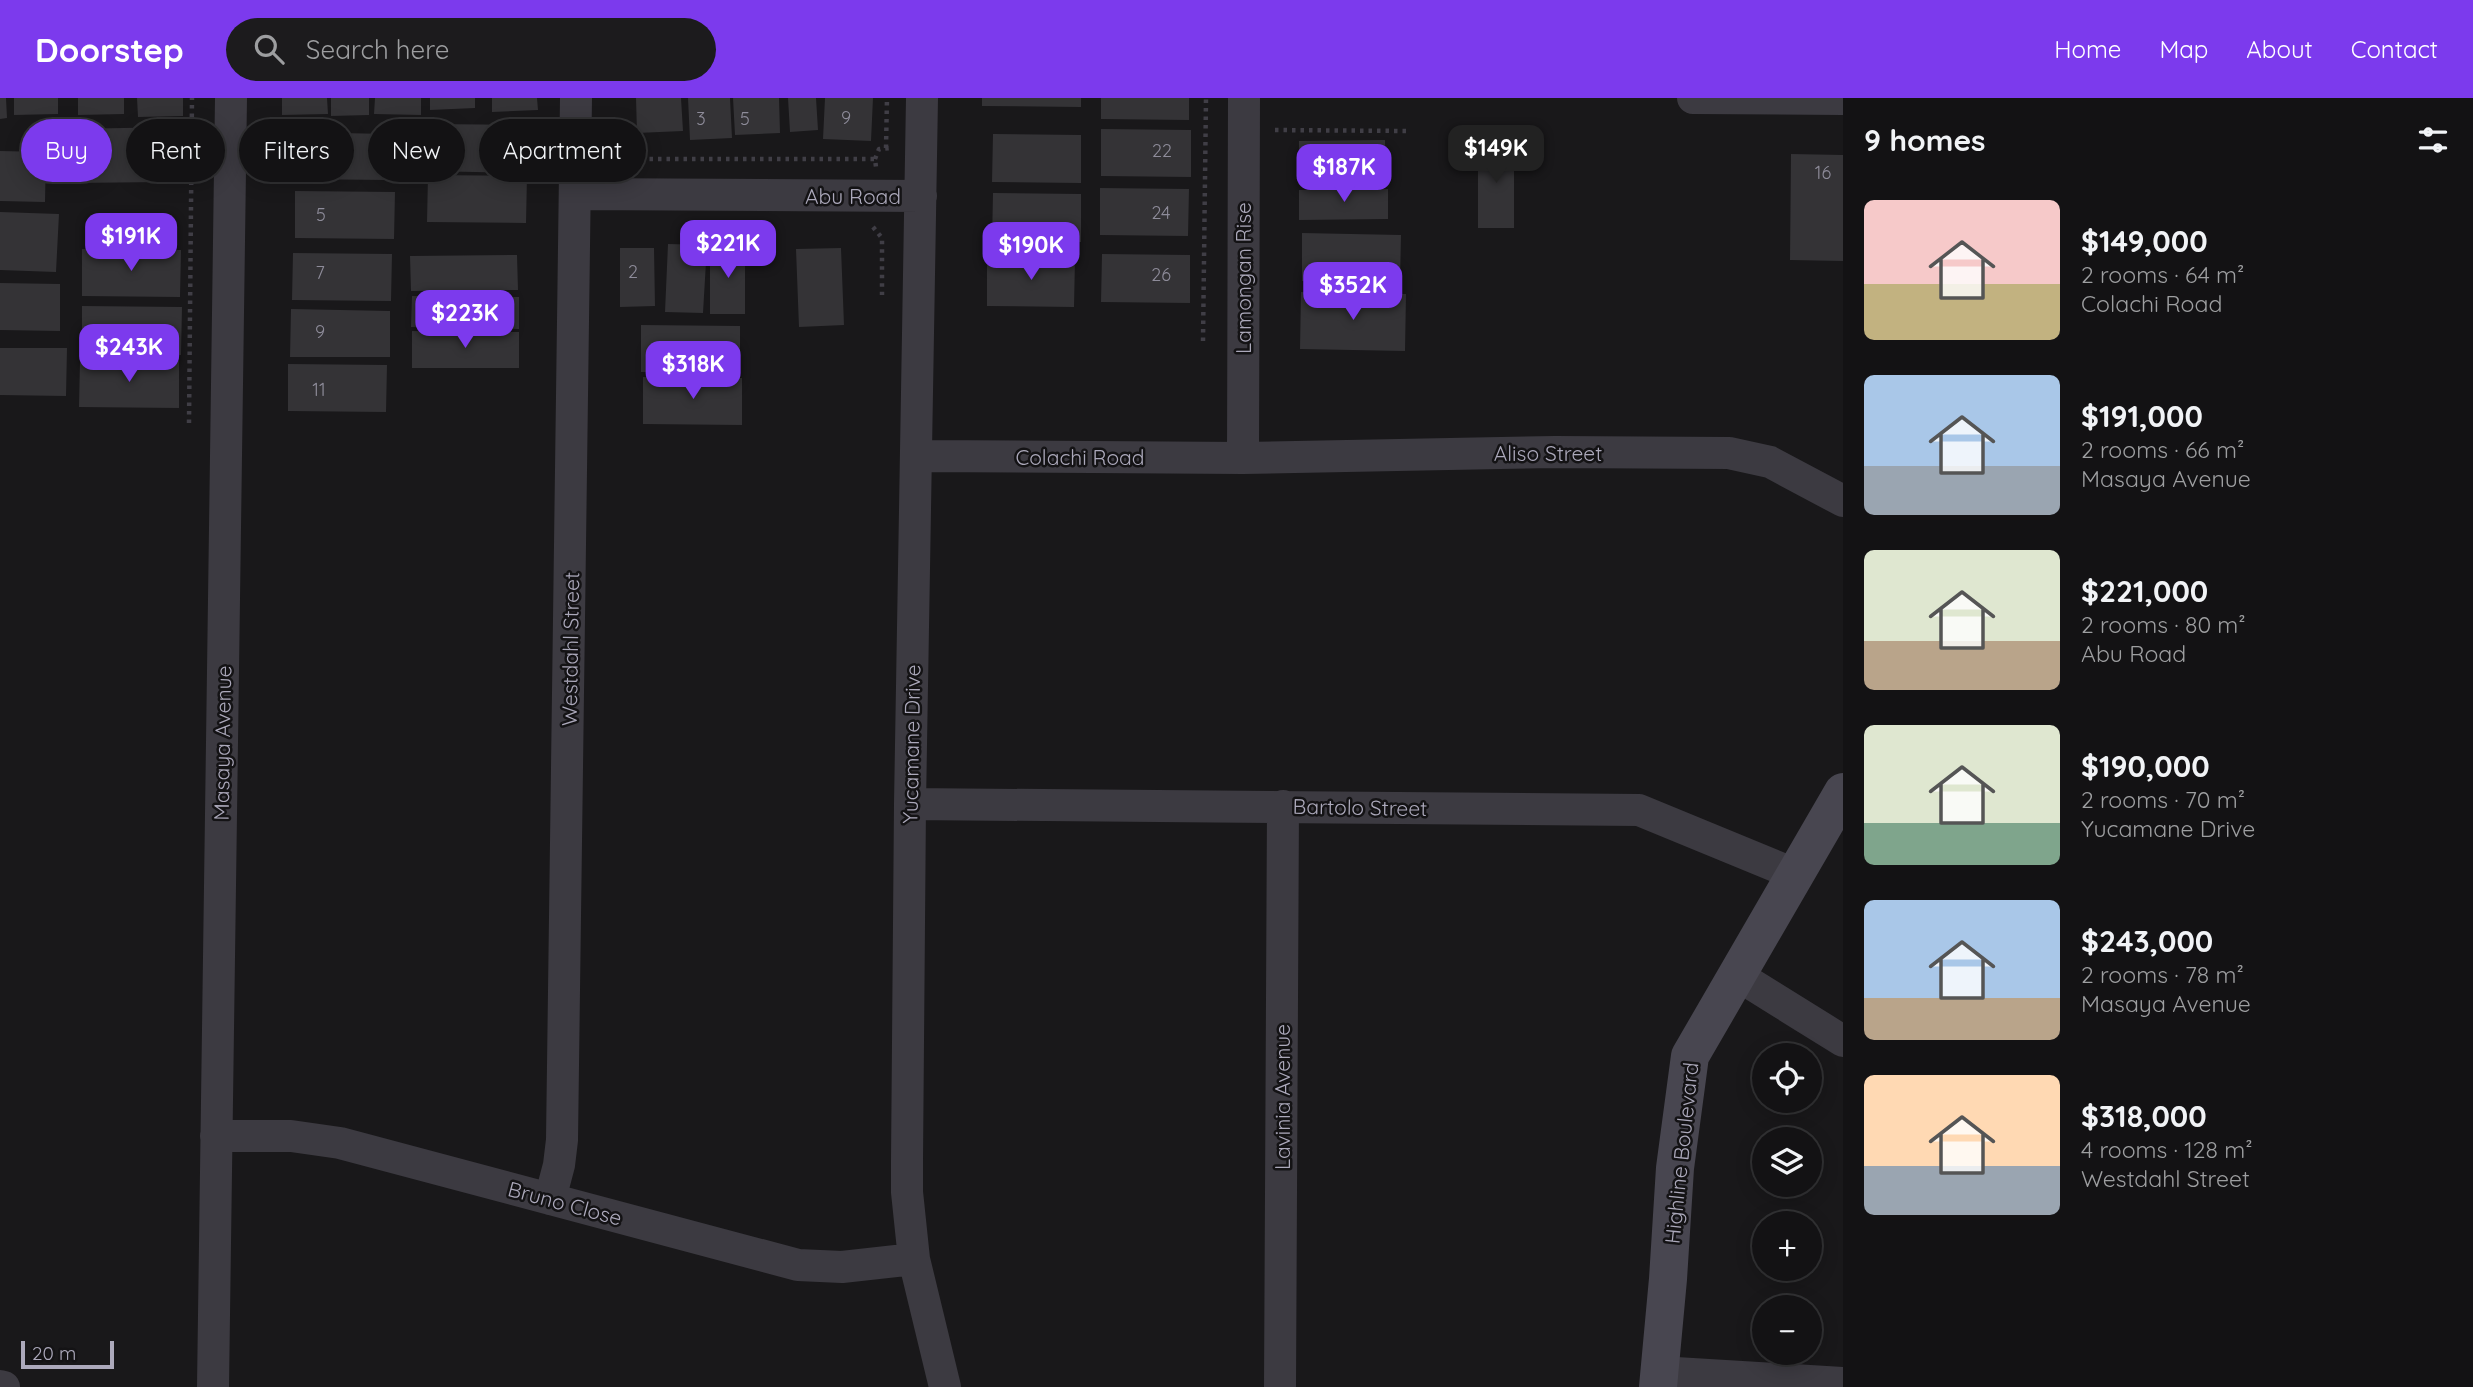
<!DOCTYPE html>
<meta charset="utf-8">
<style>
body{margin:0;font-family:Quicksand,sans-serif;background:#1c1b1d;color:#f1f3f6;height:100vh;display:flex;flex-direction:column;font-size:26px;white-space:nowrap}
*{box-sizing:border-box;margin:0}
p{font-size:23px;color:#9d9ea0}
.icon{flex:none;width:38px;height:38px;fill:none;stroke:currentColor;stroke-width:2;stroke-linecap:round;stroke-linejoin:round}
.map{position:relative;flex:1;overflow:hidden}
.sheet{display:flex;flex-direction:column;background:#131214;width:630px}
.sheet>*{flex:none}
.hud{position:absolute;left:21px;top:21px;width:665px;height:63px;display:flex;gap:14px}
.controls{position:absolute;left:1752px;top:945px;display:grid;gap:14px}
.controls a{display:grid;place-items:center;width:70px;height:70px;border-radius:50%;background:#131214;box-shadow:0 4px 18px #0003,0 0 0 2px #323234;font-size:35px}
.scale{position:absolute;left:21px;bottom:18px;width:93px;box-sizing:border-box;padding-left:7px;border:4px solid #aca9bb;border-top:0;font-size:19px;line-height:24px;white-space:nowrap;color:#aca9bb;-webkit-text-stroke:5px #141315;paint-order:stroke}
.price{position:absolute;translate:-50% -60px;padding:0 16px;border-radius:14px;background:#7c3aed;color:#fff;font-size:23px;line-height:46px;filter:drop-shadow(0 2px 4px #0008)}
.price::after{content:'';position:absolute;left:50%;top:42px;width:21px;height:16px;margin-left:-10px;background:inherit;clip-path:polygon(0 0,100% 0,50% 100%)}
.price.on{background:#222;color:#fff}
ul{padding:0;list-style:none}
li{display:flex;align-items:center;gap:21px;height:175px;padding:0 21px}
li span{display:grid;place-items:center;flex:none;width:196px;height:140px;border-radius:10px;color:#555}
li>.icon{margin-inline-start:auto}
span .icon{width:84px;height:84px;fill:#fffc;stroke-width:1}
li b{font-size:30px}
h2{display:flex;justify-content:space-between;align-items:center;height:84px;padding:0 21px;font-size:30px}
.tag{padding:0 24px;border-radius:32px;background:#131214;box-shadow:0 4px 18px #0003,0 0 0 2px #323234;font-size:24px;line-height:63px}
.tag.on{background:#7c3aed;color:#fff}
header{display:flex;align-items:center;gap:42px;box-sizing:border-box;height:98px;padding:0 35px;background:#7c3aed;color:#fff}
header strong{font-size:33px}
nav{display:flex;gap:38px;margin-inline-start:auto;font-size:24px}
.search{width:490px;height:63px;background:#1c1b1d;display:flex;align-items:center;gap:18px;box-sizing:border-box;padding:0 24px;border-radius:38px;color:#9d9ea0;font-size:26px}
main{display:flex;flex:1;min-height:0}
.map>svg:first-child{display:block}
.building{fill:#343336}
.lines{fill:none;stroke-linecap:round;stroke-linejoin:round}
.path{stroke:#403e46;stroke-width:4.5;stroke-dasharray:3.5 5;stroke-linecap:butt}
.street{stroke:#3c3a41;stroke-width:32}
.secondary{stroke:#484650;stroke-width:38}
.labels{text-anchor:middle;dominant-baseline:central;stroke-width:5;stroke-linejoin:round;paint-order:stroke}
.number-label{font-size:18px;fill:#8e8c9a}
.street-label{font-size:21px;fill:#aca9bb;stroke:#141315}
</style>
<header>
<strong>Doorstep</strong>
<div class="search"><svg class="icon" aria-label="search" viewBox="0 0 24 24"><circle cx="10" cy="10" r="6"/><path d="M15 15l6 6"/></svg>Search here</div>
<nav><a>Home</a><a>Map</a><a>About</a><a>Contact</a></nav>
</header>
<main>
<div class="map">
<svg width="1843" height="1289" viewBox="0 0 1843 1289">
<rect width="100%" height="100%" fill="#19181a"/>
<!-- building -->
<path class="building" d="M0 0H6L7 20 0 21Z
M14 0H58V16L14 17Z
M78 0H124V16L78 17Z
M137 0H183V18L138 19Z
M282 0H327L328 16 282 17Z
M331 0H369V17L331 18Z
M375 0H421V17L374 16Z
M430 0H475V10L430 12Z
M492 0H537L538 12 492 14Z
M636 0H681L683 33 637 35Z
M688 0H730L732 40 690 42Z
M733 0H779L780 35 735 37Z
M788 0H816L818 32 790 34Z
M825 0H873L871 43 823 41Z
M982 0H1081V9L982 8Z
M1101 0H1189V22L1101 21Z
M427 26 526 27V75L427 73Z
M176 29V58H164V84L72 85 71 31Z
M1101 31 1191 32V79L1101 78Z
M290 34 389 36 388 82 290 81Z
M993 36 1081 37V85L992 84Z
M1385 42 1386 81H1299V43Z
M1478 43H1514V130H1478Z
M0 53 46 54 45 104 0 103Z
M1791 56 1843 57V163L1790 162Z
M428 77 527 78 526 125 427 124Z
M1100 90 1189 91 1188 138 1100 137Z
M1388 91V121L1299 122V92Z
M295 93 395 94 394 141 295 140Z
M993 95 1081 96V144L992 143Z
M0 114 59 116 56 174 0 172Z
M1302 135 1401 137 1400 184 1302 183Z
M668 146 707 147 703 215 665 214Z
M710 148H745V216H710Z
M620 150H654L655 208 620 209Z
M841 150 844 227 799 229 796 151Z
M82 151 181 152 180 199 82 198Z
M293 155 392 156 391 203 292 202Z
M1102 156 1190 157V205L1101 204Z
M517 157 518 192 411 193 410 158Z
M987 160 1075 161 1074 209 987 208Z
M0 185 60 186V233L0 232Z
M1301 194 1406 196 1405 253 1300 251Z
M412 198 519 199V231L411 229Z
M82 208 182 209 181 257 82 255Z
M291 211 390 213V259H290Z
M641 227 740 228V275L641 274Z
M412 233 519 234V270H412Z
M0 250H67L66 298 0 297Z
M80 262 179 263V310L79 309Z
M288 266 387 267 386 314 288 313Z
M643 279 742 280V327L643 326Z"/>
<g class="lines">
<!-- path -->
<path class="path" d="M1275 32 1408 33
M886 50 887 0
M607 61H875L876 69
M875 61 879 51 891 50
M873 129 882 140V197
M1203 243 1206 0
M189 325 192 0"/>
<!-- street -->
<path class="street" d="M922 0 910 706 907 1063V1094L914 1161 945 1289
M1693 0 1843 1
M575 96 921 98
M917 358 1243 360 1555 354 1729 355 1770 364 1843 403
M1243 360 1244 0
M910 706 1639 712 1797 777
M1737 877 1843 943
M216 1038H291L340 1045 798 1167 842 1169 914 1161
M550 1101 559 1067 562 1042 576 0
M1659 1274 1843 1285
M0 1288 4 1289
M213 1289 231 0
M1280 1289 1283 708"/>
<!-- secondary -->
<path class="secondary" d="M1658 1289 1668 1181 1675 1070 1690 958 1843 694"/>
</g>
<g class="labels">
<!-- number labels -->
<g class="number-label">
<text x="846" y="19">9</text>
<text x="701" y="20">3</text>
<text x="745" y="20">5</text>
<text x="1162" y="52">22</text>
<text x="1823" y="74">16</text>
<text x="1161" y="114">24</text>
<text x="321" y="116">5</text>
<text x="633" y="173">2</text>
<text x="320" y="174">7</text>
<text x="1161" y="176">26</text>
<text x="320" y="233">9</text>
<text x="319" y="291">11</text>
</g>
<!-- street labels -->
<g class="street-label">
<text x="853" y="98">Abu Road</text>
<text transform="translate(1243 180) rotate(-90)">Lamongan Rise</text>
<text x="1548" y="355">Aliso Street</text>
<text x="1080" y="359">Colachi Road</text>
<text transform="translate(570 551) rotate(-89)">Westdahl Street</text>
<text transform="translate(222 645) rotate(-89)">Masaya Avenue</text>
<text transform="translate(911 646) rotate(-89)">Yucamane Drive</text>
<text transform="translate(1360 709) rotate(1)">Bartolo Street</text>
<text transform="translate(1282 999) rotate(-90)">Lavinia Avenue</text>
<text transform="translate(1681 1055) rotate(-84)">Highline Boulevard</text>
<text transform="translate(565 1105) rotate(15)">Bruno Close</text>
</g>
</g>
</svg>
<div class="controls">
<a><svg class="icon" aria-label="locate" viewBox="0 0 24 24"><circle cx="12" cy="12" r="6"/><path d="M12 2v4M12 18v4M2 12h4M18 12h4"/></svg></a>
<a><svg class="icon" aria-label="layers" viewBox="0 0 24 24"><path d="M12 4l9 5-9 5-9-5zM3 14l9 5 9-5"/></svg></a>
<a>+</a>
<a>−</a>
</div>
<div class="scale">20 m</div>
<b class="price on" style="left:1496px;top:87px">$149K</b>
<b class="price" style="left:1344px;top:106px">$187K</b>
<b class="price" style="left:131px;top:175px">$191K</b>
<b class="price" style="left:728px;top:182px">$221K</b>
<b class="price" style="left:1031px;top:184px">$190K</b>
<b class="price" style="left:1353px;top:224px">$352K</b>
<b class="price" style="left:465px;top:252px">$223K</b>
<b class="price" style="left:129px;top:286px">$243K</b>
<b class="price" style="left:693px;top:303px">$318K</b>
<div class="hud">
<a class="tag on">Buy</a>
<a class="tag">Rent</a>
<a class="tag">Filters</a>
<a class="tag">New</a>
<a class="tag">Apartment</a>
</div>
</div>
<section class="sheet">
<h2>9 homes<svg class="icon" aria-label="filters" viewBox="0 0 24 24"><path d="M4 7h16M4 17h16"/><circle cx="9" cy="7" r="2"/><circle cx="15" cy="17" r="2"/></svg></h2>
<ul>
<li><span style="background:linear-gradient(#f6c9c9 60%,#c2b280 0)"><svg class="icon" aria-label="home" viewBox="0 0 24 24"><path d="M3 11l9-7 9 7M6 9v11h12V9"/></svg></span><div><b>$149,000</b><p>2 rooms · 64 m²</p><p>Colachi Road</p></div></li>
<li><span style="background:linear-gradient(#a9c7e8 65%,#9aa5b1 0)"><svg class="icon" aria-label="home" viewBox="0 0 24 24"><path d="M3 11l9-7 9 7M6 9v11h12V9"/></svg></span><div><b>$191,000</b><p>2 rooms · 66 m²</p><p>Masaya Avenue</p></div></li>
<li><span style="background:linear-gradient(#dfe7d0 65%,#b9a48a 0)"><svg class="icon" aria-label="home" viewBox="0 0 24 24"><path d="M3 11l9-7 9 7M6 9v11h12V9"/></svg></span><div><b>$221,000</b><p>2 rooms · 80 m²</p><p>Abu Road</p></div></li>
<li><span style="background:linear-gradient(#dfe7d0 70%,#7fa58c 0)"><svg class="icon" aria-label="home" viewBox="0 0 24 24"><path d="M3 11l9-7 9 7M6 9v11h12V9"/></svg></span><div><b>$190,000</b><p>2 rooms · 70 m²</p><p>Yucamane Drive</p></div></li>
<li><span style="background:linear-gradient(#a9c7e8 70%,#b9a48a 0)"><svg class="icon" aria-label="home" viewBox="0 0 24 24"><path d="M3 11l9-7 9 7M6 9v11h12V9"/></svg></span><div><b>$243,000</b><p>2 rooms · 78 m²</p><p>Masaya Avenue</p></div></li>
<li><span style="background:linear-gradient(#ffd9b3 65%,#9aa5b1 0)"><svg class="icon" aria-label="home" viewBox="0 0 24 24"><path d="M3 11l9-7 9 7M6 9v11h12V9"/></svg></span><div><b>$318,000</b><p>4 rooms · 128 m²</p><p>Westdahl Street</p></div></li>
</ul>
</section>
</main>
